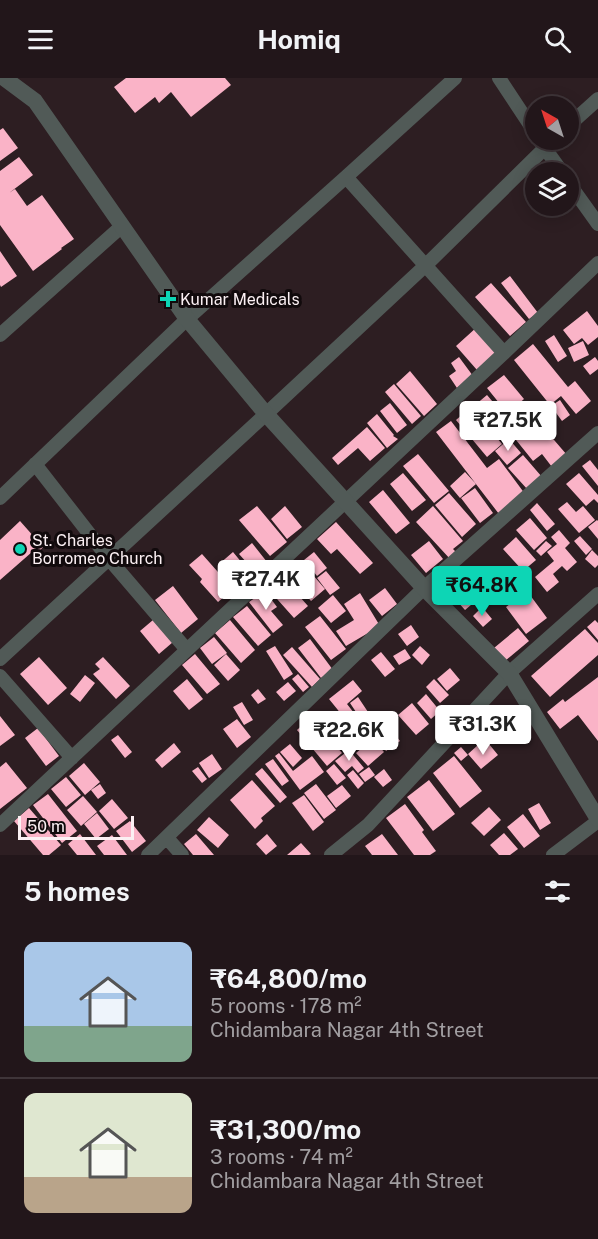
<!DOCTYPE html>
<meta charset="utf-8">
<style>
body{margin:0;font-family:"Public Sans",sans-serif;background:#2e2327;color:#f1f3f6;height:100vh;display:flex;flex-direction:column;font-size:22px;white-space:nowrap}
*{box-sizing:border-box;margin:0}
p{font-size:20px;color:#a29fa2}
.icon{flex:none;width:33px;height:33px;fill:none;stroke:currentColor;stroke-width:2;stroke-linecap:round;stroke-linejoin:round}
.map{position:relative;height:777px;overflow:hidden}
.panel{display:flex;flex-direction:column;background:#22161a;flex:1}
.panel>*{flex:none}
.needle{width:39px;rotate:321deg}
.fabs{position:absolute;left:525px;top:18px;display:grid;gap:12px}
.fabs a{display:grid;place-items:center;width:54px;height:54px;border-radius:50%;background:#22161a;box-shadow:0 3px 15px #0003,0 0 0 2px #3f3539;font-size:30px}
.scale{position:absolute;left:18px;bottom:15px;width:116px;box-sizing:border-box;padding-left:6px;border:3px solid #fbf0f3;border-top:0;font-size:16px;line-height:21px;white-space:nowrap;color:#fbf0f3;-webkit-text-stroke:4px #110a0c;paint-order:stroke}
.price{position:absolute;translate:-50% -51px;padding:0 14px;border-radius:6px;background:#fff;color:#222;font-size:20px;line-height:39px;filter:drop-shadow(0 2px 3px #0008)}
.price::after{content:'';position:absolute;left:50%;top:36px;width:18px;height:14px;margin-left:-9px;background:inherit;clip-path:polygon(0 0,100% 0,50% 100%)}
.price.active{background:#0dd5b5;color:#111}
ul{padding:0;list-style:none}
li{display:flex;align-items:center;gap:18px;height:150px;padding:0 24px}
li+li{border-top:2px solid #3f3539}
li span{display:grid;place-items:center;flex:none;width:168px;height:120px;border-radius:12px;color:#555}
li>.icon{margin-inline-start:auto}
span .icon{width:72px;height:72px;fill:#fffc;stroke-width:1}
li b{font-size:26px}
h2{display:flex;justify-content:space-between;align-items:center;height:72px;padding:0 24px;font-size:26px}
header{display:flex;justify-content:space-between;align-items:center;height:78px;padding:0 24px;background:#22161a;font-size:27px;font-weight:700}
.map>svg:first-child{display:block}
.building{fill:#fab3c7}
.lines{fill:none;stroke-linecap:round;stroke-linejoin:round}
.minor{stroke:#515a57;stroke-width:14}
.tertiary{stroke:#515a57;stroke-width:16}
.poi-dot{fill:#0dd5b5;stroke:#110a0c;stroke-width:2}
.labels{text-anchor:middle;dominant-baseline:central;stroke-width:6;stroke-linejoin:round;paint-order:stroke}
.poi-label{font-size:16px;fill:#fbf0f3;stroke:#110a0c;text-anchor:start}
</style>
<header><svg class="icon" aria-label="menu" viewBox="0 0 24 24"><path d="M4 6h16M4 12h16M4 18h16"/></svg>Homiq<svg class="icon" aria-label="search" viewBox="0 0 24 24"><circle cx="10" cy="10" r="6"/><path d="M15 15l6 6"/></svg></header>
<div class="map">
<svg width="598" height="777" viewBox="0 0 598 777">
<rect width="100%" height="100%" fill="#2d1e22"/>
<!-- building -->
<path class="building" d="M126 0H225L231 7 191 39 171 14 159 25 155 19 135 35 114 9Z
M3 50 18 70 0 83V52Z
M19 79 33 97 9 115 15 111 27 128 42 117 74 161 61 170 62 171 33 193 0 147V93Z
M0 173 17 198 1 209 0 207Z
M510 198 538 235 529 241 501 205Z
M491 205 526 244 510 258 475 219Z
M587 233 598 248V259L588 267 582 260 574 266 563 252Z
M477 249 498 273 477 292 456 268Z
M554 257 567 278 558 284 545 263Z
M583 263 589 277 574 284 568 270Z
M533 266 568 309 575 303 591 323 576 336 561 318 550 327 514 282Z
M459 279 473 298 457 310 449 298 456 293 451 285Z
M595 279 598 283V291L590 297 583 288Z
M410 293 437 326 424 338 396 306Z
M504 297 524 321 515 329 527 344 541 332 549 343 542 348 567 377 552 389 542 376 533 383 504 347 497 353 475 327 487 317 509 343 512 341 487 310Z
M394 306 421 338 412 346 385 314Z
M560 322 570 337 562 343 551 328Z
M390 325 407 347 397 355 380 333Z
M471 329 502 366 487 379 456 342Z
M377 336 394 357 393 358 398 361 387 370 367 345Z
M451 343 487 390 499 381 525 416 499 436 436 354Z
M367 349 385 370 370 383 358 370 338 387 332 380Z
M509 361 521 375 507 387 495 373Z
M418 376 449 413 434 425 403 388Z
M523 377 542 399 528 412 508 390Z
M590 382 598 392V408L582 388Z
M465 394 476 406 460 420 450 408Z
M403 395 426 422 412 433 390 406Z
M579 395 598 417V425L594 421 586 428 566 406Z
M475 410 493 435 480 445 461 420Z
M383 412 410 445 396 456 369 424Z
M449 415 476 446 462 459 435 427Z
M567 424 576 434 583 428 595 442 579 455 558 431Z
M537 425 555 446 547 453 530 432Z
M257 428 287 464 270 478 239 442Z
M285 428 302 449 287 461 271 441Z
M433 428 463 463 453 471 458 476 451 482 416 444Z
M530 440 547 460 534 472 516 452Z
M597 442 598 443V461L588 449Z
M20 443 43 469 36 477 32 474 0 502V462Z
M336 444 373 485 360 496 337 471 331 476 317 461Z
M559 452 570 465 565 470 577 484 567 493 562 488 553 496 559 504 547 514 535 499 554 483 547 474 557 466 551 459Z
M580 458 592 471 586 477 574 463Z
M516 459 536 482 523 493 503 471Z
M429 463 443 481 426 495 411 477Z
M546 463 552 468 541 478 536 473Z
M252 465 267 484 255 494 239 476Z
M592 472 598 478V487L595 490 585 481Z
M233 474 252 497 236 509 218 487Z
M314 474 327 490 317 498 304 482Z
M202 476 233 511 218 524 200 504 202 501 189 487Z
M300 482 325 511 311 523 286 494Z
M480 492 496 514 485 523 469 501Z
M326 493 340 510 330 517 317 500Z
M283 500 308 528 294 540 269 512Z
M462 502 478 521 465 532 449 514Z
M173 508 198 541 181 555 155 522Z
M385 510 397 526 382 538 369 522Z
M265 513 277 529 271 533 283 547 273 555 249 524Z
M527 513 547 540 526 556 506 529Z
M360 515 380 548 346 568 336 553 354 542 344 526Z
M333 517 346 533 331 545 318 530Z
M247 528 271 557 258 568 233 539Z
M482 529 492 541 483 549 473 538Z
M320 538 346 571 331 582 305 549Z
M153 542 173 564 159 576 140 553Z
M230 542 255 572 241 585 215 555Z
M595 542 598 545V562L587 549Z
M411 547 419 559 407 568 398 556Z
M518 550 529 563 505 583 494 570Z
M585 551 598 565V577L550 619 531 598Z
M214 559 227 575 212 586 200 570Z
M310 561 333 592 321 600 298 570Z
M275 568 293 596 284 602 266 573Z
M420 568 430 577 422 587 412 577Z
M292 569 320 601 312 609 283 577Z
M405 571 411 580 399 587 393 578Z
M381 574 395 591 385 599 371 582Z
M195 576 220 606 207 616 182 587Z
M226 576 240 592 228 603 214 587Z
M39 579 67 610 48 627 20 596Z
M103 579 130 608 116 621 93 596 100 591 95 586Z
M450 590 460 602 447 613 437 601Z
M298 596 309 609 303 614 292 601Z
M85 597 95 605 80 624 70 616Z
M598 599V663L578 637 560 651 547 634 563 621 565 624Z
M187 601 203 621 189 632 173 613Z
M434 601 449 617 440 625 426 609Z
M353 602 362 613 347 626 354 635 346 642 329 621Z
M288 604 296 613 284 623 276 614Z
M258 611 266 621 258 626 251 617Z
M426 616 440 633 431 641 417 625Z
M358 619 370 637 362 643 350 625Z
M242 624 253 642 244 647 233 629Z
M412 625 429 646 416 657 398 637Z
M0 638 15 657 0 668Z
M311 639 342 675 327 688 297 652Z
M237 641 251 659 237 670 223 651Z
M389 649 400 663 386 673 376 659Z
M38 650 59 678 46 688 25 660Z
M118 657 132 674 125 680 111 662Z
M373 661 384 674 368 688 356 675Z
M174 665 181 674 162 690 155 682Z
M290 666 302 680 293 689 280 674Z
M489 666 498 677 481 691 468 676 478 667 482 672Z
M461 669 468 677 461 683 454 675Z
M349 672 364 690 358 695 352 688 345 694 335 683Z
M279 675 293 693 312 678 324 694 300 712 275 678Z
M212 676 222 691 209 700 199 685Z
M454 678 482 713 460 730 433 695Z
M273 681 289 703 282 708 265 686Z
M6 684 27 710 0 731V689Z
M84 685 100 704 85 717 69 698Z
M334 686 346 700 337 707 326 693Z
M198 689 207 701 202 705 192 693Z
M369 689 375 697 365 704 359 696Z
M262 690 287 719 280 725 255 696Z
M384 691 392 702 383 709 374 699Z
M353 692 364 705 358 711 347 697Z
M66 699 81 717 66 729 51 711Z
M252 702 275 728 261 740 263 743 255 751 230 722Z
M429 702 455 736 433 753 407 719Z
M100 706 106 715 98 721 91 712Z
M316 706 336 732 324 741 304 715Z
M342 707 351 718 336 730 327 718Z
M48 716 77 753 62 765 33 727Z
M304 717 324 744 313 753 292 725Z
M83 718 97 734 81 748 67 732Z
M112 721 128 740 114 751 99 733Z
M539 725 551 745 540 752 528 731Z
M405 726 424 752 422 754 436 773 430 777H414L386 740Z
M489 729 501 742 484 758 471 745Z
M29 730 61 767 49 777H43L14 743Z
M97 735 109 751 96 761 84 746Z
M523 736 540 758 524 770 507 749Z
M209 739 229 757 218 770 197 752Z
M130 743 146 763 132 774 116 753Z
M504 755 518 771 510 777H499L490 767Z
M80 756 96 777H77L68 766Z
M196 756 214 777H193L184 766Z
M267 756 277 768 266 777 256 766Z
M382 756 398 777H372L365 768Z
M112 757 127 777H104L97 768Z
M301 765 311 776 309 777H287Z"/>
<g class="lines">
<!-- minor -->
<path class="minor" d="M499 0 536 56
M568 48 598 21
M539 62 562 94
M346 99 504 275
M568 104 598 146
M0 257 122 148
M35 386 109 481 187 572
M0 420 187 241 346 99 455 0
M0 581 266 336 426 187 553 62
M0 598 72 680
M0 747 504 275 598 185
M167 760 182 777
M148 777 424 510 598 355
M331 777 368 747 509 595 598 516
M553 777 598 743"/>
<!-- tertiary -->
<path class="tertiary" d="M4 0 35 23 187 241 266 336 424 510 509 595 598 741"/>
</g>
<!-- markers -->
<g class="poi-dot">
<path d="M165 212h6v6h6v6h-6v6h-6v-6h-6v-6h6z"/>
<circle cx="20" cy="471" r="6"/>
</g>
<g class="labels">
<!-- poi labels -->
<g class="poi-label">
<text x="180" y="221">Kumar Medicals</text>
<text x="32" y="462">St. Charles<tspan x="32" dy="18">Borromeo Church</tspan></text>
</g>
</g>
</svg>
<div class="fabs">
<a><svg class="needle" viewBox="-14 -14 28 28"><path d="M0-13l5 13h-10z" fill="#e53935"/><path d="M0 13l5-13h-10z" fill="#a29fa2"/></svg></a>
<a><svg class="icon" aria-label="layers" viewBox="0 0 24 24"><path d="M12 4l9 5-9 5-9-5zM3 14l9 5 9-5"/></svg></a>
</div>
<div class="scale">50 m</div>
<b class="price" style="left:508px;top:374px">₹27.5K</b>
<b class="price" style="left:266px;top:533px">₹27.4K</b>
<b class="price active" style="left:482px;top:539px">₹64.8K</b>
<b class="price" style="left:483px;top:678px">₹31.3K</b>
<b class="price" style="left:349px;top:684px">₹22.6K</b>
</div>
<section class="panel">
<h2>5 homes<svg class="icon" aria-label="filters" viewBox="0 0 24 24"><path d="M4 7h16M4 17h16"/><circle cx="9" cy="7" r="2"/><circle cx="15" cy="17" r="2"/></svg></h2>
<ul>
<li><span style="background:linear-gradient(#a9c7e8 70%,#7fa58c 0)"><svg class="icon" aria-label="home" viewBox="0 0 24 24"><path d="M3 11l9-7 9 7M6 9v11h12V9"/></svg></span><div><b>₹64,800/mo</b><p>5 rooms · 178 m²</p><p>Chidambara Nagar 4th Street</p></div></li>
<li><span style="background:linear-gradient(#dfe7d0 70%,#b9a48a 0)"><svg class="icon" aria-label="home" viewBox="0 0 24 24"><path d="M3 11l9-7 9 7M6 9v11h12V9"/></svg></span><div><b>₹31,300/mo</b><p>3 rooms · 74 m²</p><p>Chidambara Nagar 4th Street</p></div></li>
</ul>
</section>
